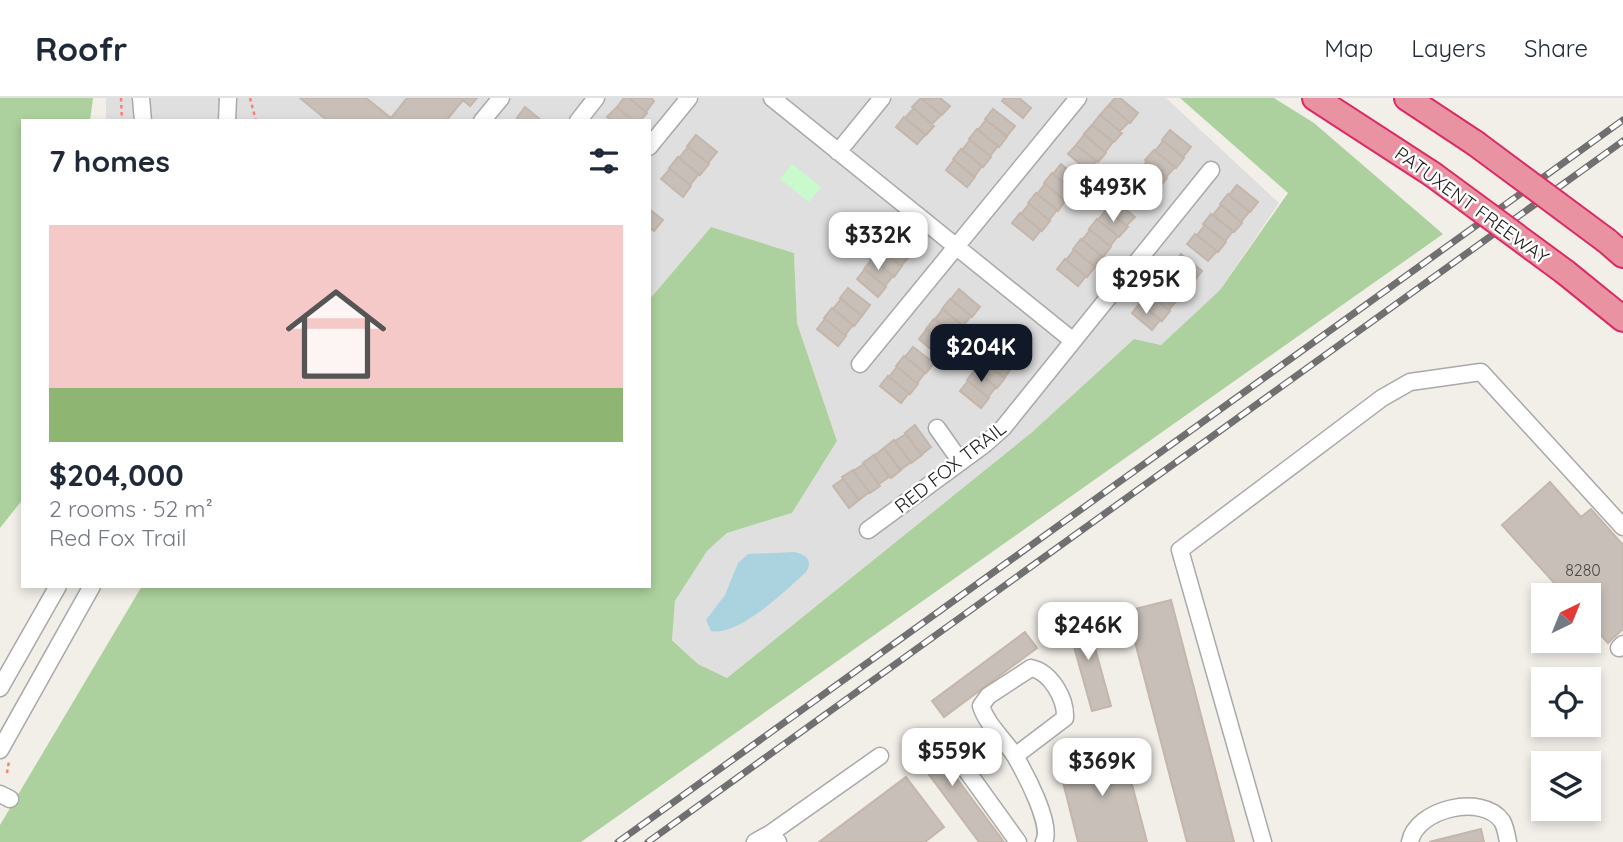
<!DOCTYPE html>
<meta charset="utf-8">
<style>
body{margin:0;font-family:Quicksand,sans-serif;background:#f2f2f3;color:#1f2937;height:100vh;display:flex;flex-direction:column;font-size:26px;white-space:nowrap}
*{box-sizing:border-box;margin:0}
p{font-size:23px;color:#747a83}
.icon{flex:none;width:38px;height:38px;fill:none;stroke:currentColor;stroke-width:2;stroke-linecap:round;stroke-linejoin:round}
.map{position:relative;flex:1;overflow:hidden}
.drawer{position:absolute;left:21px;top:21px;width:630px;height:469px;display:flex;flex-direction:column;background:#fff;border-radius:0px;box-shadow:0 4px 10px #0003}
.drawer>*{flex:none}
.needle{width:46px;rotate:43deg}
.controls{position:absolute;left:1531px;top:485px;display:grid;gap:14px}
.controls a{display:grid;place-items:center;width:70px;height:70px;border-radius:0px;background:#fff;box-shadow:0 4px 10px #0003;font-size:35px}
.price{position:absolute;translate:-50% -60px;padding:0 16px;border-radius:14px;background:#fff;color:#222;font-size:23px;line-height:46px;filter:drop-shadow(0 2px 4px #0008)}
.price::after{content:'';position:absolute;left:50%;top:42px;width:21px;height:16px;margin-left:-10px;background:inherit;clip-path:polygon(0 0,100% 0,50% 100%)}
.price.selected{background:#111827;color:#fff}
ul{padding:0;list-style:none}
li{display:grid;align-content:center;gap:14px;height:371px;padding:0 28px}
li+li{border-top:2px solid #e0e1e3}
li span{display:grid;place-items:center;height:217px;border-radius:0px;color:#555}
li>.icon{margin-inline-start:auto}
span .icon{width:126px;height:126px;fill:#fffc;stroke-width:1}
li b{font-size:30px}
h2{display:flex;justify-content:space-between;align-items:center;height:84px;padding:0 28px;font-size:30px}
header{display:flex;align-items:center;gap:42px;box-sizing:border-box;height:98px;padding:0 35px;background:#fff;border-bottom:2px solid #e0e1e3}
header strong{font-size:33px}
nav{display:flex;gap:38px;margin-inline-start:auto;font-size:24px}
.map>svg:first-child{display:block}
.residential{fill:#e0dfdf}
.forest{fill:#add19e}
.park{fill:#c8facc}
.water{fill:#aad3df}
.building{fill:#c7bfb8;stroke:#c4b6ab;stroke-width:2}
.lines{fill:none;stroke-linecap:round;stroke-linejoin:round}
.minor-casing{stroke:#a9a9a9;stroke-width:19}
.highway-casing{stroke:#dc2a67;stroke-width:28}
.path{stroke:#fa8072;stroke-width:2.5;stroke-dasharray:3.5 3.5;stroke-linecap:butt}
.minor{stroke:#fff;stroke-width:16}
.highway{stroke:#e892a2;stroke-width:24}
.rail-casing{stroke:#707070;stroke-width:7}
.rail{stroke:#fff;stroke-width:4.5;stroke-dasharray:13;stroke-linecap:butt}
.highway-bridge-casing{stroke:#dc2a67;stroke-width:28;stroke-linecap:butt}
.highway-bridge{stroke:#e892a2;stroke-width:24}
.labels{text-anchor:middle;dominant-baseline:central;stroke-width:5;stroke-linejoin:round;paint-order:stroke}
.number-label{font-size:16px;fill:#4b4948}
.street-label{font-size:19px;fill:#222;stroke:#fff}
</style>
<header>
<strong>Roofr</strong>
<nav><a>Map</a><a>Layers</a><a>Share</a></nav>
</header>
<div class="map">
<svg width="1623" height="744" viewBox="0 0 1623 744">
<rect width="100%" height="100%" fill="#f2efe9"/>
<!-- residential -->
<path class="residential" d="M106 0H1166L1279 105 1220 192 1161 247 1134 241 1031 335 727 580 698 566 672 541 675 503 707 453 727 435 792 415 837 343 797 225 794 155 711 129 649 202V23H106Z"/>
<!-- forest -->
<path class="forest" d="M0 0H93L90 23H23V401L0 430Z
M1180 0H1274L1314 25 1443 136 581 744H0V727L142 488H649V202L711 129 794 155 797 225 837 343 792 415 727 435 707 453 675 503 672 542 698 566 727 580 1031 335 1134 241 1161 247 1220 192 1288 95Z"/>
<!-- park -->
<path class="park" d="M792 66 821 89 809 104 780 81Z"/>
<!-- water -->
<path class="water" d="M794 454C807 457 813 462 806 474 786 492 739 539 711 533L706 522 725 497 738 465 748 456Z"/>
<!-- building -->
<path class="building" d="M300 0H366L391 20 407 0H477L470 8 463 2 446 23H328Z
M624 0H629L647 15 640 23H634L617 9Z
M629 0H651L654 3 646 14Z
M921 0 941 17 932 26 912 9Z
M940 0 950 8 942 17 922 1Z
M1004 0H1019L1031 10 1023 20 1002 3Z
M1115 0H1120L1138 15 1130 25 1109 7Z
M1109 7 1129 24 1120 33 1100 17Z
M525 9 542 23H520L517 20Z
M617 9 634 23H612L607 19Z
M914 10 934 28 926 37 905 20Z
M993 11 1015 28 1007 38 985 21Z
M1100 17 1122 35 1114 44 1092 27Z
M904 19 925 37 917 46 896 29Z
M986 22 1007 39 999 49 978 32Z
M1092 27 1113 44 1105 54 1084 36Z
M977 31 998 48 990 58 969 41Z
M1170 32 1191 49 1183 59 1162 42Z
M696 37 717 54 708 65 687 48Z
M1084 37 1106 55 1098 64 1076 47Z
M970 42 991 59 983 69 962 52Z
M1163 43 1184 60 1176 70 1155 53Z
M1076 47 1096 63 1088 73 1068 56Z
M688 49 709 66 700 77 679 60Z
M961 51 982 68 974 79 953 61Z
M1154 52 1175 69 1166 79 1145 62Z
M678 59 699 76 690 87 669 70Z
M954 62 975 79 967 89 946 72Z
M1147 63 1167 80 1159 90 1139 73Z
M1061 66 1082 84 1074 93 1053 76Z
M670 71 691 88 683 99 661 81Z
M1137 72 1158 89 1150 99 1129 82Z
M1052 75 1073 92 1065 102 1044 85Z
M1130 83 1151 100 1143 110 1122 93Z
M1045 86 1065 103 1058 113 1037 96Z
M1237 87 1258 104 1250 114 1229 97Z
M1036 95 1057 112 1049 122 1028 105Z
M1228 96 1249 114 1241 124 1220 106Z
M1113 101 1135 119 1126 128 1105 111Z
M1029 106 1050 123 1042 133 1021 116Z
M1221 107 1242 125 1234 134 1213 117Z
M649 111 663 122 654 133 649 129Z
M1106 112 1128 129 1119 139 1098 122Z
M1020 115 1041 132 1033 142 1012 125Z
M1211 116 1233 133 1225 143 1203 126Z
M1097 121 1118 138 1110 148 1089 131Z
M1205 127 1226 144 1218 154 1197 137Z
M1090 132 1111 149 1103 159 1082 142Z
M1195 136 1217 153 1208 163 1187 146Z
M888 141 910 158 901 168 880 151Z
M1081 141 1102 158 1094 168 1073 151Z
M881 152 902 168 894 179 873 161Z
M1074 152 1095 169 1087 179 1066 162Z
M1181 156 1202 173 1194 183 1173 166Z
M872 161 893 178 885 188 864 171Z
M1065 161 1086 178 1078 188 1057 171Z
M1172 165 1193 182 1185 192 1164 175Z
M865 171 886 189 878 199 857 181Z
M1165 176 1186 193 1178 203 1157 186Z
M1156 185 1177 202 1169 212 1148 195Z
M848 190 870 207 862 218 840 200Z
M959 191 980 209 972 219 951 201Z
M1149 196 1170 213 1162 223 1141 206Z
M841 201 862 218 854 228 833 211Z
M950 201 971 218 963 228 942 211Z
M1140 205 1160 222 1152 232 1132 215Z
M832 210 853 227 845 237 824 220Z
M943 211 964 229 956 239 935 221Z
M825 221 846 238 838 248 817 231Z
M934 221 955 238 947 248 926 231Z
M927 231 948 249 940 259 919 241Z
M1007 232 1028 250 1020 260 999 242Z
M1000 244 1021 261 1013 270 992 254Z
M913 249 934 265 926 275 905 259Z
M991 252 1012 270 1004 280 983 262Z
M904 258 925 275 917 285 896 268Z
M984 263 1005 280 997 290 976 273Z
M897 269 918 286 910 296 889 279Z
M975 272 996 289 988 299 967 282Z
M888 278 909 295 901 305 880 288Z
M968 283 989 300 981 310 960 293Z
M915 327 931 349 921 357 905 335Z
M906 336 922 357 911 365 895 343Z
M894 342 911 364 900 372 884 350Z
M884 350 901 372 891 380 874 358Z
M874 357 889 379 879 386 863 365Z
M864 366 880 388 870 395 853 373Z
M853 372 869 394 859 402 842 379Z
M843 381 859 402 849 410 833 388Z
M1550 384 1581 419 1591 411 1623 447V531L1608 545 1589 524V497H1565L1502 427Z
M1171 502 1234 744H1187L1127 513Z
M1085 514 1111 608 1092 613 1066 520Z
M1025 534 1037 550 944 619 932 603Z
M920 631 1004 744H979L904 643Z
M1122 648 1147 744H1078L1058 664Z
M906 679 944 729 925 744H819Z
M1481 731 1484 744H1429Z"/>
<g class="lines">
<defs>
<path id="minor" d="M141 0 143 23
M772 0 1072 242
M227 23 228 0
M482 23 501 0
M578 23 596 0
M649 49 689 0
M838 54 882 0
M860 266 1078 0
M937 330 961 364
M868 432 985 346 1003 330 1211 72
M1619 550 1623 546
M0 590 58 488
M0 652 92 488
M1015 658 1065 620C1066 601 1051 574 1031 570L988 598 981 608C987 627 1004 641 1015 658 1025 675 1053 727 1044 744
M959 662 1018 744
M0 696 10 701
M755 744 771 735
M778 744 771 735 880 658
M1263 744 1180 452 1382 300 1410 284 1481 274 1623 429
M1410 744C1416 711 1482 695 1502 723 1505 728 1507 738 1508 744"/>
<path id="highway" d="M1315 0 1432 76
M1407 0 1475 45
M1607 143 1623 157
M1565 174 1623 221"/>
</defs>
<!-- minor casing -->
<use href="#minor" class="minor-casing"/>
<!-- highway casing -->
<use href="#highway" class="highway-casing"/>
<!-- path -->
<path class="path" d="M121 0 122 23
M250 0 256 23
M7 675 9 663"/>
<!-- minor -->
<use href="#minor" class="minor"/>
<!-- highway -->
<use href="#highway" class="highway"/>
<defs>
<path id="rail" d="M618 744 1623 22
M648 744 1623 43"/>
</defs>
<!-- rail casing -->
<use href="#rail" class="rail-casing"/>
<!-- rail -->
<use href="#rail" class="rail"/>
<defs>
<path id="highway-bridge" d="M1475 45 1607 143
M1432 76 1565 174"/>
</defs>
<!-- highway-bridge casing -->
<use href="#highway-bridge" class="highway-bridge-casing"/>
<!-- highway-bridge -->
<use href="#highway-bridge" class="highway-bridge"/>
</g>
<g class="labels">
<!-- number labels -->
<g class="number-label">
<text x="1583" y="472">8280</text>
</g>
<!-- street labels -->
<g class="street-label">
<text transform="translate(1472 107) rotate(36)">PATUXENT FREEWAY</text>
<text transform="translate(950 369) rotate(-38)">RED FOX TRAIL</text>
</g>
</g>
</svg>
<div class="controls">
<a><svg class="needle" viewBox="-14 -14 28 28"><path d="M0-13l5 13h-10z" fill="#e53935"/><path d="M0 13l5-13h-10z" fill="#747a83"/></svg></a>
<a><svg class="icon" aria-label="locate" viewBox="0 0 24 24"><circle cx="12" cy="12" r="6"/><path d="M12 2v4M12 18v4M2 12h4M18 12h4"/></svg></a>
<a><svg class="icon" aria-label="layers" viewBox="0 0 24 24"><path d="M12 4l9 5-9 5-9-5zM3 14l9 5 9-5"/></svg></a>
</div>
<b class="price" style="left:1113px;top:126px">$493K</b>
<b class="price" style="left:878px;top:174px">$332K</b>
<b class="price" style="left:1146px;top:218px">$295K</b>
<b class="price selected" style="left:981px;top:286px">$204K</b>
<b class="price" style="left:1088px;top:564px">$246K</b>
<b class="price" style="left:952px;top:690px">$559K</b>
<b class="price" style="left:1102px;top:700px">$369K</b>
<section class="drawer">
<h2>7 homes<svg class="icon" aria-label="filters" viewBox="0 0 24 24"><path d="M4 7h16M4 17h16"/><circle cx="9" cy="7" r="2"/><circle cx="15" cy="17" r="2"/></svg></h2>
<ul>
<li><span style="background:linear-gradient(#f6c9c9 75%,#8fb573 0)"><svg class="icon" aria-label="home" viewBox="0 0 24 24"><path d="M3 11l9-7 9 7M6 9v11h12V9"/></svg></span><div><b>$204,000</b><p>2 rooms · 52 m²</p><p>Red Fox Trail</p></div></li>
</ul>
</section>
</div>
